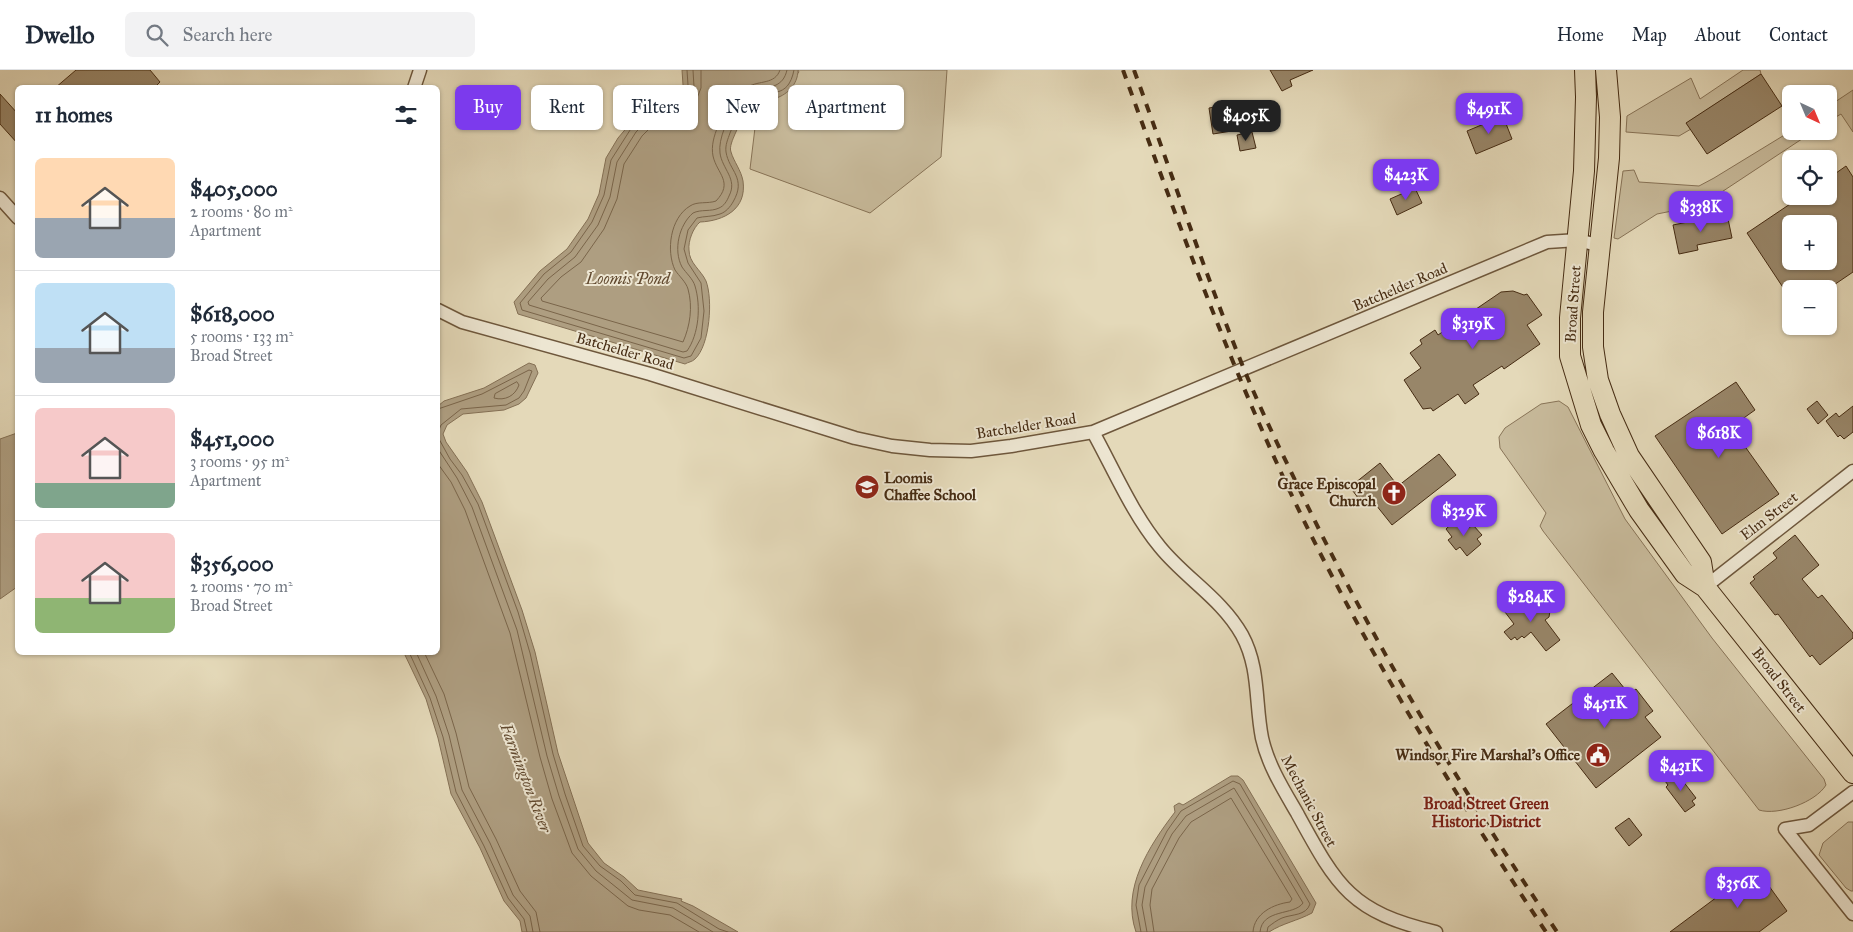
<!DOCTYPE html>
<meta charset="utf-8">
<style>
body{margin:0;font-family:"IM FELL Great Primer",serif;background:#f2f2f3;color:#1f2937;height:100vh;display:flex;flex-direction:column;font-size:19px;white-space:nowrap}
*{box-sizing:border-box;margin:0}
p{font-size:16px;color:#747a83}
.icon{flex:none;width:28px;height:28px;fill:none;stroke:currentColor;stroke-width:2;stroke-linecap:round;stroke-linejoin:round}
.map{position:relative;flex:1;overflow:hidden}
.sheet{position:absolute;left:15px;top:15px;width:425px;height:570px;display:flex;flex-direction:column;background:#fff;border-radius:8px;box-shadow:0 1px 4px #0004}
.sheet>*{flex:none}
.hud{position:absolute;left:455px;top:15px;width:475px;height:45px;display:flex;gap:10px}
.needle{width:32px;rotate:136deg}
.fabs{position:absolute;left:1782px;top:15px;display:grid;gap:10px}
.fabs a{display:grid;place-items:center;width:55px;height:55px;border-radius:8px;background:#fff;box-shadow:0 1px 4px #0004;font-size:25px}
.price{position:absolute;translate:-50% -42px;padding:0 11px;border-radius:10px;background:#7c3aed;color:#fff;font-size:16px;line-height:32px;filter:drop-shadow(0 1px 2px #0008)}
.price::after{content:'';position:absolute;left:50%;top:30px;width:15px;height:11px;margin-left:-8px;background:inherit;clip-path:polygon(0 0,100% 0,50% 100%)}
.price.selected{background:#222;color:#fff}
ul{padding:0;list-style:none}
li{display:flex;align-items:center;gap:15px;height:125px;padding:0 20px}
li+li{border-top:1px solid #e0e1e3}
li span{display:grid;place-items:center;flex:none;width:140px;height:100px;border-radius:8px;color:#555}
li>.icon{margin-inline-start:auto}
span .icon{width:60px;height:60px;fill:#fffc;stroke-width:1}
li b{font-size:21px}
h2{display:flex;justify-content:space-between;align-items:center;height:60px;padding:0 20px;font-size:21px}
.tag{padding:0 18px;border-radius:8px;background:#fff;box-shadow:0 1px 4px #0004;font-size:18px;line-height:45px}
.tag.selected{background:#7c3aed;color:#fff}
header{display:flex;align-items:center;gap:30px;box-sizing:border-box;height:70px;padding:0 25px;background:#fff;border-bottom:1px solid #e0e1e3}
header strong{font-size:24px}
nav{display:flex;gap:28px;margin-inline-start:auto;font-size:18px}
.search{width:350px;height:45px;background:#f2f2f3;display:flex;align-items:center;gap:12px;box-sizing:border-box;padding:0 18px;border-radius:8px;color:#747a83;font-size:19px}
.map>svg:first-child{display:block}
.green{fill:#c9bc9d;stroke:#887458}
.water{fill:#ae9e81;stroke:#847055}
.lines{fill:none;stroke-linecap:round;stroke-linejoin:round}
.shore{stroke:#7a654a;stroke-width:1}
.building{fill:#988669;stroke:#462c13;fill-rule:evenodd}
.minor-casing{stroke:#6e573c;stroke-width:15}
.primary-casing{stroke:#462c13;stroke-width:22}
.minor{stroke:#ede6d2;stroke-width:12}
.primary{stroke:#e4d9b9;stroke-width:20}
.rail{stroke:#462c13;stroke-width:4;stroke-dasharray:9 9;stroke-linecap:butt}
.labels{text-anchor:middle;dominant-baseline:central;stroke-width:4;stroke-linejoin:round;paint-order:stroke}
.street-label{font-size:15px;fill:#462c13;stroke:#ede6d2}
.poi-label{font-size:15px;font-weight:bold;fill:#462c13;stroke:#ede6d2;text-anchor:end}
.water-label{font-size:16px;font-style:italic;fill:#60482e;stroke:#ede6d2}
.neighbourhood-label{font-size:16px;font-weight:bold;fill:#7a1f14;stroke:#ede6d2}
</style>
<header>
<strong>Dwello</strong>
<div class="search"><svg class="icon" aria-label="search" viewBox="0 0 24 24"><circle cx="10" cy="10" r="6"/><path d="M15 15l6 6"/></svg>Search here</div>
<nav><a>Home</a><a>Map</a><a>About</a><a>Contact</a></nav>
</header>
<div class="map">
<svg width="1853" height="862" viewBox="0 0 1853 862">
<rect width="100%" height="100%" fill="#e4d9b9"/>
<filter id="stains"><feTurbulence type="fractalNoise" baseFrequency=".004" numOctaves="4"/><feColorMatrix values="0 0 0 0 .2 0 0 0 0 .09 0 0 0 0 .02 0 0 0 .5 -.17"/></filter>
<radialGradient id="worn" r=".72"><stop offset=".6" stop-color="#630" stop-opacity="0"/><stop offset="1" stop-color="#630" stop-opacity=".3"/></radialGradient>
<!-- green -->
<path class="green" d="M798 0H947L941 87 870 143 750 99 758 33 775 29 799 2Z
M1743 0H1760L1761 4 1687 53 1691 59 1679 66 1626 62 1627 46 1691 8 1700 29Z
M1853 20V62L1841 44 1829 51V36Z
M1791 61H1814L1702 135 1657 144 1618 169 1614 168 1623 101 1634 100 1639 112 1699 116 1714 108Z
M1559 331 1568 337 1625 449 1712 568 1824 709 1826 715C1816 732 1778 746 1759 740L1543 461 1540 456 1546 443 1500 378 1499 367 1505 358 1541 334Z
M1848 752H1853V821H1851L1846 818 1819 785 1823 773Z"/>
<!-- water -->
<path class="water" d="M682 0H798C798 15 786 26 773 29 768 30 762 31 758 33 747 39 740 53 735 64 733 69 729 77 731 82 734 92 741 100 743 111 747 139 724 151 700 152 693 158 688 171 689 180 689 193 701 200 706 211 713 229 710 275 695 289 692 292 688 292 685 294L518 244 514 232 540 201 567 179 588 149 599 124 606 88 618 68 640 42 662 35 680 21 683 15Z
M529 293 535 295 538 303 526 328 519 334 504 340 463 344 447 355 443 364 446 372 467 402 482 432 522 540 535 582 558 683 588 773 604 793 624 807 638 820 682 829 681 831 693 836 738 862H522L520 851 504 831 480 778 451 724 438 668 426 629 404 583 438 582V336L444 331 484 318Z
M17 363V517L0 529V369Z
M1231 706H1238L1243 710 1316 833 1312 843C1297 851 1283 853 1269 862H1136C1121 819 1149 776 1175 742L1174 736 1179 733 1183 735Z"/>
<g class="lines">
<!-- shore -->
<path class="shore" d="M687 0 688 15 684 24 665 39 643 46 632 57 611 90 604 125 592 152 571 182 544 204 520 233 522 240 684 288 691 286 701 268 704 241 701 213 688 193 684 179 688 160 697 148C704 146 712 147 720 144 726 142 730 137 733 132 747 108 729 101 726 82 725 75 728 69 730 63 735 50 743 38 754 29 769 18 788 31 794 0
M693 0 694 17 689 28 668 44 647 51 636 62 617 92 610 127 598 155 575 187 548 209 528 232 529 235 683 282 687 281C699 264 701 236 695 216 693 209 686 203 682 197 673 180 679 155 693 143 701 139 711 142 719 138 724 136 727 131 729 126 738 109 722 99 720 83 718 69 728 47 737 37 742 32 749 24 755 22 770 16 783 18 787 0
M701 0V18L695 33 679 47 651 57 642 66 624 94 617 129 604 159 581 192 561 207 541 228 542 231 683 272C690 256 693 237 688 219 686 212 679 206 675 200 666 181 670 148 690 136 697 131 708 134 716 131 734 112 717 104 713 86 711 76 714 66 718 56 724 42 734 26 748 17 759 10 775 15 780 0
M517 312 519 315C515 326 505 331 494 328L495 324Z
M438 339 482 324 529 300 532 301 524 321 519 328 506 335 461 339 441 355 439 360V369L450 389 462 405 478 434 518 542 530 583 553 684 565 724 583 776 600 796 621 811 635 825 677 833 719 859 728 862
M438 379 457 408 472 437 517 560 547 686 559 726 578 779 596 801 632 830 673 838 713 862
M438 394 451 412 465 440 510 563 540 687 552 729 572 783 591 806 628 836 639 840 670 845 699 862
M409 582 430 628 443 667 456 722 484 776 508 828 524 849 527 862
M416 582 436 626 449 665 462 720 490 773 513 825 530 846 533 862
M424 582 444 624 456 663 469 717 496 769 520 821 536 842 540 862
M1141 862 1136 835 1139 815 1167 761 1181 741 1233 711 1240 714 1310 834C1306 846 1292 844 1282 848 1277 850 1272 854 1268 857L1267 862
M1147 862 1142 835 1145 817 1172 764 1186 746 1234 718 1261 762 1303 833C1294 846 1262 838 1260 862
M1154 862 1150 835 1152 819 1179 768 1191 752 1231 728 1292 829 1290 832C1274 834 1254 843 1253 862"/>
</g>
<!-- building -->
<path class="building" d="M76 0H150L160 12 154 18H55Z
M1270 0H1313L1290 10 1292 16 1282 21Z
M1761 4 1782 36 1707 84 1686 53Z
M0 24 18 44V74L0 54Z
M1234 34 1238 60 1213 64 1209 38Z
M1503 46 1512 69 1476 84 1467 61Z
M1252 62 1256 78 1240 81 1237 65Z
M1846 96 1853 107V202L1828 219H1784L1747 163 1802 126H1829V108ZM1791 154H1829V191H1791Z
M1415 118 1422 133 1397 145 1390 129Z
M1727 144 1732 168 1697 175 1698 180 1679 184 1673 155Z
M1513 221 1524 225 1527 224 1542 245 1527 255 1540 274 1504 299 1502 296 1473 315 1479 324 1465 334 1458 324 1433 341 1431 338 1423 339 1404 310 1421 298 1410 283 1422 274 1420 270 1435 260 1438 265 1501 222Z
M1736 312 1755 340 1731 357 1779 424 1722 464 1655 366Z
M1817 331 1828 345 1818 354 1807 339Z
M1853 336V362L1844 369 1840 365 1838 367 1826 351 1836 343 1839 347Z
M1439 384 1456 405 1392 455 1372 430 1364 436 1350 417 1380 393 1398 416Z
M1458 448 1467 459 1473 455 1482 465 1477 469 1481 474 1467 486 1460 477 1456 480 1448 470 1452 467 1446 459Z
M1795 465 1819 495 1802 509 1818 528 1822 525 1853 563V568L1820 595 1812 585 1810 587 1778 544 1775 545 1750 513 1755 509 1753 507 1777 488 1773 483Z
M1526 526 1535 538 1540 534 1547 536 1550 541 1549 547 1545 550 1560 570 1546 581 1531 562 1524 568 1522 566 1517 570 1515 567 1511 570 1504 562 1514 554 1505 542Z
M1612 603 1629 624 1636 619 1653 641 1645 647 1661 667 1596 718 1546 654Z
M1676 702 1696 728 1692 731 1695 735 1685 742 1666 717 1668 715 1665 711Z
M1629 748 1642 765 1629 776 1615 758Z
M1756 798 1787 841 1759 862H1670Z"/>
<g class="lines">
<defs>
<path id="minor" d="M414 18 420 0
M0 128 18 148
M438 240 462 252 650 304 855 368 892 376 930 380 971 381 1011 376 1093 362 1547 172 1578 170 1601 176
M1093 362C1114 400 1132 443 1160 477 1185 508 1222 529 1242 565 1260 598 1255 633 1262 668 1268 695 1283 719 1297 743 1337 816 1350 842 1436 862
M1705 517 1853 401
M1785 759 1853 844
M1785 759 1809 755 1853 722"/>
<path id="primary" d="M1585 0 1586 27 1584 101 1570 248V286L1591 355 1604 381 1639 440 1685 504 1705 517 1853 703
M1606 0 1610 47 1609 88 1593 242V277L1598 310 1610 344 1629 386 1701 492 1705 517"/>
</defs>
<!-- minor casing -->
<use href="#minor" class="minor-casing"/>
<!-- primary casing -->
<use href="#primary" class="primary-casing"/>
<!-- minor -->
<use href="#minor" class="minor"/>
<!-- primary -->
<use href="#primary" class="primary"/>
<!-- rail -->
<path class="rail" d="M1123 0C1181 161 1239 322 1316 475 1384 609 1463 737 1546 862
M1134 0C1171 102 1205 204 1246 304 1261 340 1278 375 1295 410 1370 568 1460 717 1557 862"/>
</g>
<!-- icons -->
<defs>
<symbol id="school-disc" viewBox="-11 -11 22 22"><circle r="9.5" fill="#8f2418" stroke="#ede6d2"/><path d="M0-5L7-2L0 1L-7-2ZM-4 1L0 2.5L4 1V4Q0 6-4 4Z" fill="#fff"/></symbol>
<symbol id="church-disc" viewBox="-11 -11 22 22"><circle r="9.5" fill="#8f2418" stroke="#ede6d2"/><path d="M-1.2-6h2.4v3.5h3.3v2.4h-3.3V6h-2.4V-.1h-3.3v-2.4h3.3Z" fill="#fff"/></symbol>
<symbol id="civic-disc" viewBox="-11 -11 22 22"><circle r="9.5" fill="#8f2418" stroke="#ede6d2"/><path d="M-.6-6.5H3V-4.5H.6V-3L4-1V1h2V6H-6V1h2V-1L-.6-3ZM-1.2 2.5V6h2.4V2.5Z" fill="#fff"/></symbol>
</defs>
<g fill-rule="evenodd">
<use href="#school-disc" x="853" y="403" width="28" height="28"/>
<use href="#church-disc" x="1380" y="409" width="28" height="28"/>
<use href="#civic-disc" x="1584" y="671" width="28" height="28"/>
</g>
<g class="labels">
<!-- street labels -->
<g class="street-label">
<text transform="translate(1400 217) rotate(-23)">Batchelder Road</text>
<text transform="translate(1573 234) rotate(-86)">Broad Street</text>
<text transform="translate(625 281) rotate(16)">Batchelder Road</text>
<text transform="translate(1026 356) rotate(-9)">Batchelder Road</text>
<text transform="translate(1769 446) rotate(-38)">Elm Street</text>
<text transform="translate(1779 610) rotate(52)">Broad Street</text>
<text transform="translate(1309 731) rotate(62)">Mechanic Street</text>
</g>
<!-- poi labels -->
<g class="poi-label">
<text x="884" y="408" text-anchor="start">Loomis<tspan x="884" dy="17">Chaffee School</tspan></text>
<text x="1376" y="414">Grace Episcopal<tspan x="1376" dy="17">Church</tspan></text>
<text x="1580" y="685">Windsor Fire Marshal's Office</text>
</g>
<!-- water labels -->
<g class="water-label">
<text x="628" y="208">Loomis Pond</text>
<text transform="translate(526 708) rotate(69)">Farmington River</text>
</g>
<!-- neighbourhood labels -->
<g class="neighbourhood-label">
<text x="1486" y="733">Broad Street Green<tspan x="1486" dy="18">Historic District</tspan></text>
</g>
</g>
<rect width="100%" height="100%" filter="url(#stains)"/>
<rect width="100%" height="100%" fill="url(#worn)"/>
</svg>
<div class="fabs">
<a><svg class="needle" viewBox="-14 -14 28 28"><path d="M0-13l5 13h-10z" fill="#e53935"/><path d="M0 13l5-13h-10z" fill="#747a83"/></svg></a>
<a><svg class="icon" aria-label="locate" viewBox="0 0 24 24"><circle cx="12" cy="12" r="6"/><path d="M12 2v4M12 18v4M2 12h4M18 12h4"/></svg></a>
<a>+</a>
<a>−</a>
</div>
<b class="price" style="left:1489px;top:65px">$491K</b>
<b class="price selected" style="left:1246px;top:72px">$405K</b>
<b class="price" style="left:1406px;top:131px">$423K</b>
<b class="price" style="left:1701px;top:163px">$338K</b>
<b class="price" style="left:1473px;top:280px">$319K</b>
<b class="price" style="left:1719px;top:389px">$618K</b>
<b class="price" style="left:1464px;top:467px">$329K</b>
<b class="price" style="left:1531px;top:553px">$284K</b>
<b class="price" style="left:1605px;top:659px">$451K</b>
<b class="price" style="left:1681px;top:722px">$431K</b>
<b class="price" style="left:1738px;top:839px">$356K</b>
<div class="hud">
<a class="tag selected">Buy</a>
<a class="tag">Rent</a>
<a class="tag">Filters</a>
<a class="tag">New</a>
<a class="tag">Apartment</a>
</div>
<section class="sheet">
<h2>11 homes<svg class="icon" aria-label="filters" viewBox="0 0 24 24"><path d="M4 7h16M4 17h16"/><circle cx="9" cy="7" r="2"/><circle cx="15" cy="17" r="2"/></svg></h2>
<ul>
<li><span style="background:linear-gradient(#ffd9b3 60%,#9aa5b1 0)"><svg class="icon" aria-label="home" viewBox="0 0 24 24"><path d="M3 11l9-7 9 7M6 9v11h12V9"/></svg></span><div><b>$405,000</b><p>2 rooms · 80 m²</p><p>Apartment</p></div></li>
<li><span style="background:linear-gradient(#bfe0f5 65%,#9aa5b1 0)"><svg class="icon" aria-label="home" viewBox="0 0 24 24"><path d="M3 11l9-7 9 7M6 9v11h12V9"/></svg></span><div><b>$618,000</b><p>5 rooms · 133 m²</p><p>Broad Street</p></div></li>
<li><span style="background:linear-gradient(#f6c9c9 75%,#7fa58c 0)"><svg class="icon" aria-label="home" viewBox="0 0 24 24"><path d="M3 11l9-7 9 7M6 9v11h12V9"/></svg></span><div><b>$451,000</b><p>3 rooms · 95 m²</p><p>Apartment</p></div></li>
<li><span style="background:linear-gradient(#f6c9c9 65%,#8fb573 0)"><svg class="icon" aria-label="home" viewBox="0 0 24 24"><path d="M3 11l9-7 9 7M6 9v11h12V9"/></svg></span><div><b>$356,000</b><p>2 rooms · 70 m²</p><p>Broad Street</p></div></li>
</ul>
</section>
</div>
